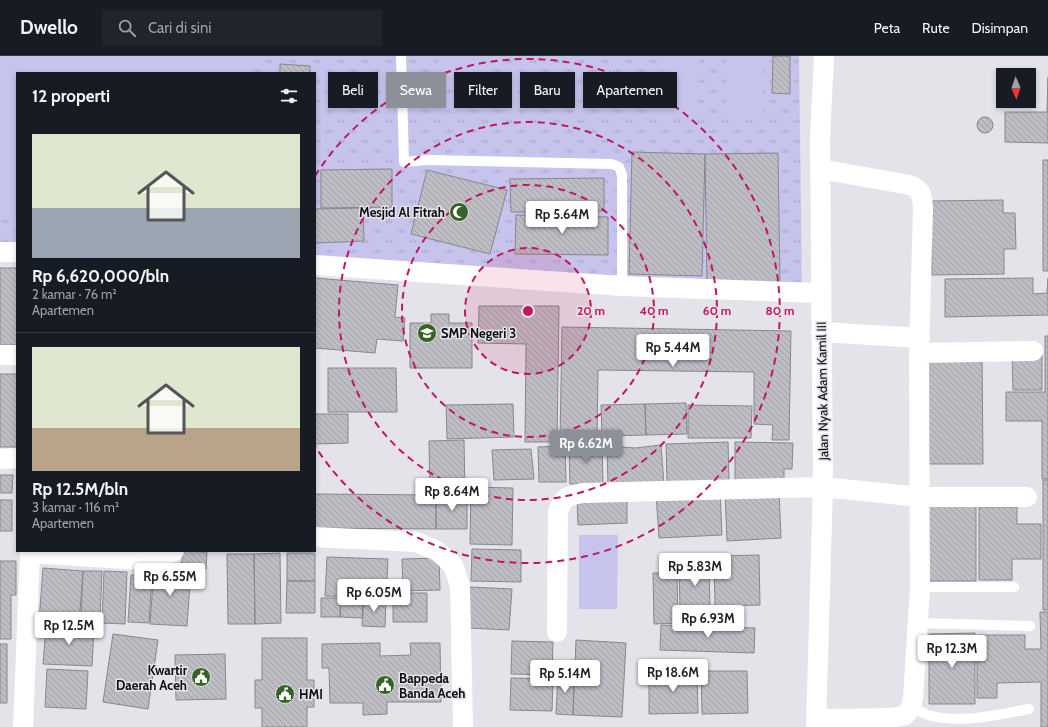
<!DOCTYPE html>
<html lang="id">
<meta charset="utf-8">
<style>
body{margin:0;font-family:Cabin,sans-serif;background:#20242c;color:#f1f3f6;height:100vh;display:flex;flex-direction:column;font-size:15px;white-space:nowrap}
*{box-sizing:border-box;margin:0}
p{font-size:13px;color:#9ea1a6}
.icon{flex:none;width:22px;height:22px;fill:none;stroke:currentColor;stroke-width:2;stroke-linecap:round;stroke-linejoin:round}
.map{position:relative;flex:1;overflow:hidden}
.panel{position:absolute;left:16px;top:16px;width:300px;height:480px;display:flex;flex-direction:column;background:#171b24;border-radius:0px;box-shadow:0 2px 6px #0003}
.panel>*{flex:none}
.banner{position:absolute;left:328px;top:16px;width:380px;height:36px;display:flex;gap:8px}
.needle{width:26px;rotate:178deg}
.tools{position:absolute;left:996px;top:12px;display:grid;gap:8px}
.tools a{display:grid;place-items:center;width:40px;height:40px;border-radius:0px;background:#171b24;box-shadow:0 2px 6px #0003;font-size:20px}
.price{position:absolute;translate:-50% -34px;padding:0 9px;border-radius:4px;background:#fff;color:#222;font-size:13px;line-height:26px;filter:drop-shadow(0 1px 2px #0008)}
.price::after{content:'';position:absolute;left:50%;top:24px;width:12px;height:9px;margin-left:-6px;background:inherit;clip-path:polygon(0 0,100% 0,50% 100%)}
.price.selected{background:#8c9099;color:#fff}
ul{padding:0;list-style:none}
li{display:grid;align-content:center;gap:8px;height:212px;padding:0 16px}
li+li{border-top:1px solid #363941}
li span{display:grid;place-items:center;height:124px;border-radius:0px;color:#555}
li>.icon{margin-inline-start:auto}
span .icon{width:72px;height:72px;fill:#fffc;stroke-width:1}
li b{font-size:17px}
h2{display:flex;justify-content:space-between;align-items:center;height:48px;padding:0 16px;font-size:17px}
.chip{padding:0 14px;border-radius:0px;background:#171b24;box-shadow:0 2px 6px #0003;font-size:14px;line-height:36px}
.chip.selected{background:#8c9099;color:#fff}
header{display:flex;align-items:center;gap:24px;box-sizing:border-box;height:56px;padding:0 20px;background:#171b24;border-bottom:1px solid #363941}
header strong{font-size:19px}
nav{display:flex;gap:22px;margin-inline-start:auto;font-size:14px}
.search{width:280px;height:36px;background:#20242c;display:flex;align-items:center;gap:10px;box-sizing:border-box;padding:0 14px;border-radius:0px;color:#9ea1a6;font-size:15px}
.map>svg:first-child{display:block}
.park{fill:url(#park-tufts)}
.pitch{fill:#c6c3ed}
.building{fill:url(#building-back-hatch);stroke:#87878d}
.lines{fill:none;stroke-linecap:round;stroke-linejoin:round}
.service{stroke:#fff;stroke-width:10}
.minor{stroke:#fff;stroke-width:20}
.ring{fill:none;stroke:#c2185b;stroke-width:2;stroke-dasharray:7 5}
.labels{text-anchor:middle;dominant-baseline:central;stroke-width:3;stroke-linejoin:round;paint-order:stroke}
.poi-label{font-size:13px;font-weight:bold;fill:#0e0e10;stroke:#e4e3ea;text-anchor:start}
.street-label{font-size:13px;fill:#0e0e10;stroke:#e4e3ea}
.centre{fill:#c2185b;stroke:#e4e3ea;stroke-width:2}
.ring-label{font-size:12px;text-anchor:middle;font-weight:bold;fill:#c2185b;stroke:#e4e3ea;stroke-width:3;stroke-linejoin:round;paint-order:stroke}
</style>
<header>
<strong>Dwello</strong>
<div class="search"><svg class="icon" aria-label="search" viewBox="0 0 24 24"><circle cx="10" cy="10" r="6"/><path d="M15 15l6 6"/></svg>Cari di sini</div>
<nav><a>Peta</a><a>Rute</a><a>Disimpan</a></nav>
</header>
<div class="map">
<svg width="1048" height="671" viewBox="0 0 1048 671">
<defs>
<pattern id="park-tufts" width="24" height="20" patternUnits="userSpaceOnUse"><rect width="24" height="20" fill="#c6c3ed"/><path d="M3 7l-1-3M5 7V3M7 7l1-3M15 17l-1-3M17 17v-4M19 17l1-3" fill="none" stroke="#a9a6ca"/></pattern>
<pattern id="building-back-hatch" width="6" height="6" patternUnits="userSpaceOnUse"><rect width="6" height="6" fill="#bebdc4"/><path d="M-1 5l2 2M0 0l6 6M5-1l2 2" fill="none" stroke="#a2a1a7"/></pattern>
</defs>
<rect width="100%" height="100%" fill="#e4e3ea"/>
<!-- park -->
<path class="park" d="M0 0H799L802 230 315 210V17H17V198L0 197Z"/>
<!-- pitch -->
<path class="pitch" d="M0 0H250V17H17V162L0 161Z
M438 0H488V32H438Z
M663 0H699L698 63 662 62Z
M726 0H763L762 64H726Z
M579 479H618L617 553H579Z"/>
<!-- building -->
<path class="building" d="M773 0H790V38L772 37Z
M280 8 310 10V17H280Z
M1048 21V87L1005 86V56H1047Z
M977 69a8 8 0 1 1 16 0a8 8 0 1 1-16 0Z
M632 96 705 98 702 220 629 218Z
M778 97 780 228 707 229 705 98Z
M1043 104H1048V215H1043Z
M392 113V151L321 152V114Z
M427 114 507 134 490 198 411 178Z
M604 122V155L511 156 510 123Z
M1003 144V157H1015L1016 193H1004V218L932 219 931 145Z
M363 152 364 185 315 187V153Z
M516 159 608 161V199L515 198Z
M0 212H17V289H0Z
M315 222 398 229 395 261 405 262 403 285 377 283 375 297 315 292Z
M1033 222V238L1047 237 1048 222V259L945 261V223Z
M479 250H559L557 386H525L526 288 478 287Z
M431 258H449V267H472V312H410V267H431Z
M562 271 791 275 789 384H772L773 369 754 368V316L598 314 597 384H560Z
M1045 280H1048V423H1042V365H1006V336H1045Z
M928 299H982L983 408H929Z
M1012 299H1042V334H1013Z
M328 312H396L397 356H328Z
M0 318H17V391H0Z
M686 347 687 378 646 379 645 348Z
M513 348 514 381 447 383 446 349Z
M645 348 646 379 602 380 601 349Z
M688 349 752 350 751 382H688Z
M315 358H348V387L315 388Z
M464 384 465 434 430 435 429 385Z
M728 386 729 424 667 426 666 388Z
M735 386 793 387 792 413H784V425L735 424Z
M602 387 603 427 570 428 569 389Z
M661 389 664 428 608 430 607 390 635 392Z
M565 390 566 426H539L538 391Z
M531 393 534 423 494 424 492 394Z
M0 419H13L12 437H0Z
M1043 424H1048V554H1043Z
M471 431 513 432 512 489 470 488Z
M720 434 722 479 659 482 656 437Z
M779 434 781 482 727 485 725 436Z
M315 438 436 439V473L315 472Z
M436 439H467V473H436Z
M627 441V467L578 469 577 442Z
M0 444H12V475H0Z
M929 448H976V525H929Z
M979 451H1017V468H1041V503H1012V524H979Z
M472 493 521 494V526L471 525Z
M183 495 207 496 206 513 181 511Z
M280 497 281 567 255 568 254 498Z
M287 497H315V525H287Z
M227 498H254L255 568H228Z
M759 499 760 549 715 550 714 500Z
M327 501 388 503 386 542 325 540Z
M439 502 440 534 403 535 402 503Z
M0 505H16V539H11V583H0Z
M709 509 710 552H680L679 510Z
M43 512 83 515 79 568 39 565Z
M154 512 191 514 187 570 150 568Z
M83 515H102L100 562 81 561Z
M104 515 127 516 125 568 102 567Z
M653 517H677L678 567 654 568Z
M131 519 152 521 149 567 128 566Z
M287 525H315V557H286Z
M470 531 512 533 509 574 468 572Z
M393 537H427V566H393Z
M321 542H341L340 561H321Z
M341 542 363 543V562L340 561Z
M363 543 386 544 385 571 362 570Z
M730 554V568L691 569V555Z
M1040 556H1048V671H1041V626L997 627V642H977V579H1025V593H1041Z
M661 569 755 572 754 597 660 594Z
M46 570 94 572 92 610 43 608Z
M975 577V648H929V578Z
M113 578 158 584 148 653 103 646Z
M262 582H307V624H314V651H307V671H262V652H255V624H262Z
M576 584 626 587 622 661 573 659Z
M512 585 553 586 552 619 511 618Z
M380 587V600L411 599 410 587H440L441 646H387V658L363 659V647H330L329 612H322V588Z
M0 588H7V647H0Z
M225 598 226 643 176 644 175 599Z
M47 613 88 615 86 653 45 651Z
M697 615 698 657 649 658V616Z
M701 615H747L748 657 702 658Z
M558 617 574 618 573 659 556 658Z
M511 622 553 623 552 655 510 654Z"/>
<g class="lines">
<!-- service -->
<path class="service" d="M401 0 404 106 428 104 612 108 619 111 622 119V230
M920 531H1014
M918 567 1030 570
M911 651C916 653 922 657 928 659 960 668 997 659 1029 653"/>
<!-- minor -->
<path class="minor" d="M0 196H17
M315 209 622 230 821 237
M821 276 920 282
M919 297 1033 295
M0 299H17
M0 403 17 402
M315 481 416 486 437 495 453 509 460 530 463 671
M557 576 558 455C564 441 567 440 582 437L823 431 920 441H1027
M816 663C830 662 897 664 905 659 910 655 912 648 913 642L920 531 919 297 923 152C922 140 922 134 910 129L820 113
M23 671 30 497 141 504 168 498 174 495
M816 671 823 431 820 82 824 0"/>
</g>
<!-- distance rings -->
<circle cx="528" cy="255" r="63" fill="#c2185b" fill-opacity=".12"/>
<g class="ring">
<circle cx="528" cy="255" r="63"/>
<circle cx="528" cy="255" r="126"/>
<circle cx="528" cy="255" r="189"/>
<path d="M315 120A252 252 0 1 1 315 390"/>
</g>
<!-- icons -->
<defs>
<symbol id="mosque-disc" viewBox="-11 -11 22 22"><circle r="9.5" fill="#346324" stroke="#e4e3ea"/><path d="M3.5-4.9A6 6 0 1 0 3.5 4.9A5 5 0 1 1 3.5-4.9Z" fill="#fff"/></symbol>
<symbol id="school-disc" viewBox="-11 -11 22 22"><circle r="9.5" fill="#346324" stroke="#e4e3ea"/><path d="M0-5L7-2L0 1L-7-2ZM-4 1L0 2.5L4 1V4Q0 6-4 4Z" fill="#fff"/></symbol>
<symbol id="civic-disc" viewBox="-11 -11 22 22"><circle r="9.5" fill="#346324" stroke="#e4e3ea"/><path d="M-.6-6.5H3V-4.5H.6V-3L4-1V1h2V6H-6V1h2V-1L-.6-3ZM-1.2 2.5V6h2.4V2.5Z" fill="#fff"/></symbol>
</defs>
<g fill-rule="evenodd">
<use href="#mosque-disc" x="448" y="145" width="22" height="22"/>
<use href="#school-disc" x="416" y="266" width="22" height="22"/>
<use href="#civic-disc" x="190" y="610" width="22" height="22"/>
<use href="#civic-disc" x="374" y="618" width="22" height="22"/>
<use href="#civic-disc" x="274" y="627" width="22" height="22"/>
</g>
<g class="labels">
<!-- poi labels -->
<g class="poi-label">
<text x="445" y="156" text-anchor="end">Mesjid Al Fitrah</text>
<text x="441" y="277">SMP Negeri 3</text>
<text x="187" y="614" text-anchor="end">Kwartir<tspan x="187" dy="15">Daerah Aceh</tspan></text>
<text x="399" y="622">Bappeda<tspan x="399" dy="15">Banda Aceh</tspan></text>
<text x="299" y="638">HMI</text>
</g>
<!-- street labels -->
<g class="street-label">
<text transform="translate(822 335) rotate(-91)">Jalan Nyak Adam Kamil III</text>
</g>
</g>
<circle cx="528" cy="255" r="6" class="centre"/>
<g class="ring-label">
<text x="591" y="259">20 m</text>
<text x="654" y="259">40 m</text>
<text x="717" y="259">60 m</text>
<text x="780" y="259">80 m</text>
</g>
</svg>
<div class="tools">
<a><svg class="needle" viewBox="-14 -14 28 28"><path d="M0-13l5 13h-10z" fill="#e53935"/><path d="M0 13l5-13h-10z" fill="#9ea1a6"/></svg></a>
</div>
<b class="price" style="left:562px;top:179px">Rp 5.64M</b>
<b class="price" style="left:673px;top:312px">Rp 5.44M</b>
<b class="price selected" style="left:586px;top:408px">Rp 6.62M</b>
<b class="price" style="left:452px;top:456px">Rp 8.64M</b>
<b class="price" style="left:695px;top:531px">Rp 5.83M</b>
<b class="price" style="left:170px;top:541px">Rp 6.55M</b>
<b class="price" style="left:374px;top:557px">Rp 6.05M</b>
<b class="price" style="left:708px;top:583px">Rp 6.93M</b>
<b class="price" style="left:69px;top:590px">Rp 12.5M</b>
<b class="price" style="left:952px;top:613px">Rp 12.3M</b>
<b class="price" style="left:673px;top:637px">Rp 18.6M</b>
<b class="price" style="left:565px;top:638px">Rp 5.14M</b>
<div class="banner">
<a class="chip">Beli</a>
<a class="chip selected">Sewa</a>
<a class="chip">Filter</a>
<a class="chip">Baru</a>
<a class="chip">Apartemen</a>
</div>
<section class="panel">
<h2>12 properti<svg class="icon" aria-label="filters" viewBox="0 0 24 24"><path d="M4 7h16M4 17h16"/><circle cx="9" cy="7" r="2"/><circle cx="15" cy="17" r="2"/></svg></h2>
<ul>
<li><span style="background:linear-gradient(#dfe7d0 60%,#9aa5b1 0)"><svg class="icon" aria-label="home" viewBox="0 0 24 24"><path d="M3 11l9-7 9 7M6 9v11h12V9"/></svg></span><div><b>Rp 6,620,000/bln</b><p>2 kamar · 76 m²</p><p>Apartemen</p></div></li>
<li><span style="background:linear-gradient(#dfe7d0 65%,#b9a48a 0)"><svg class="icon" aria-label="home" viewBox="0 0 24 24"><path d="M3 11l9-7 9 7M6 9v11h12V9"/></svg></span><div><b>Rp 12.5M/bln</b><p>3 kamar · 116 m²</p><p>Apartemen</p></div></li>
</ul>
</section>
</div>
